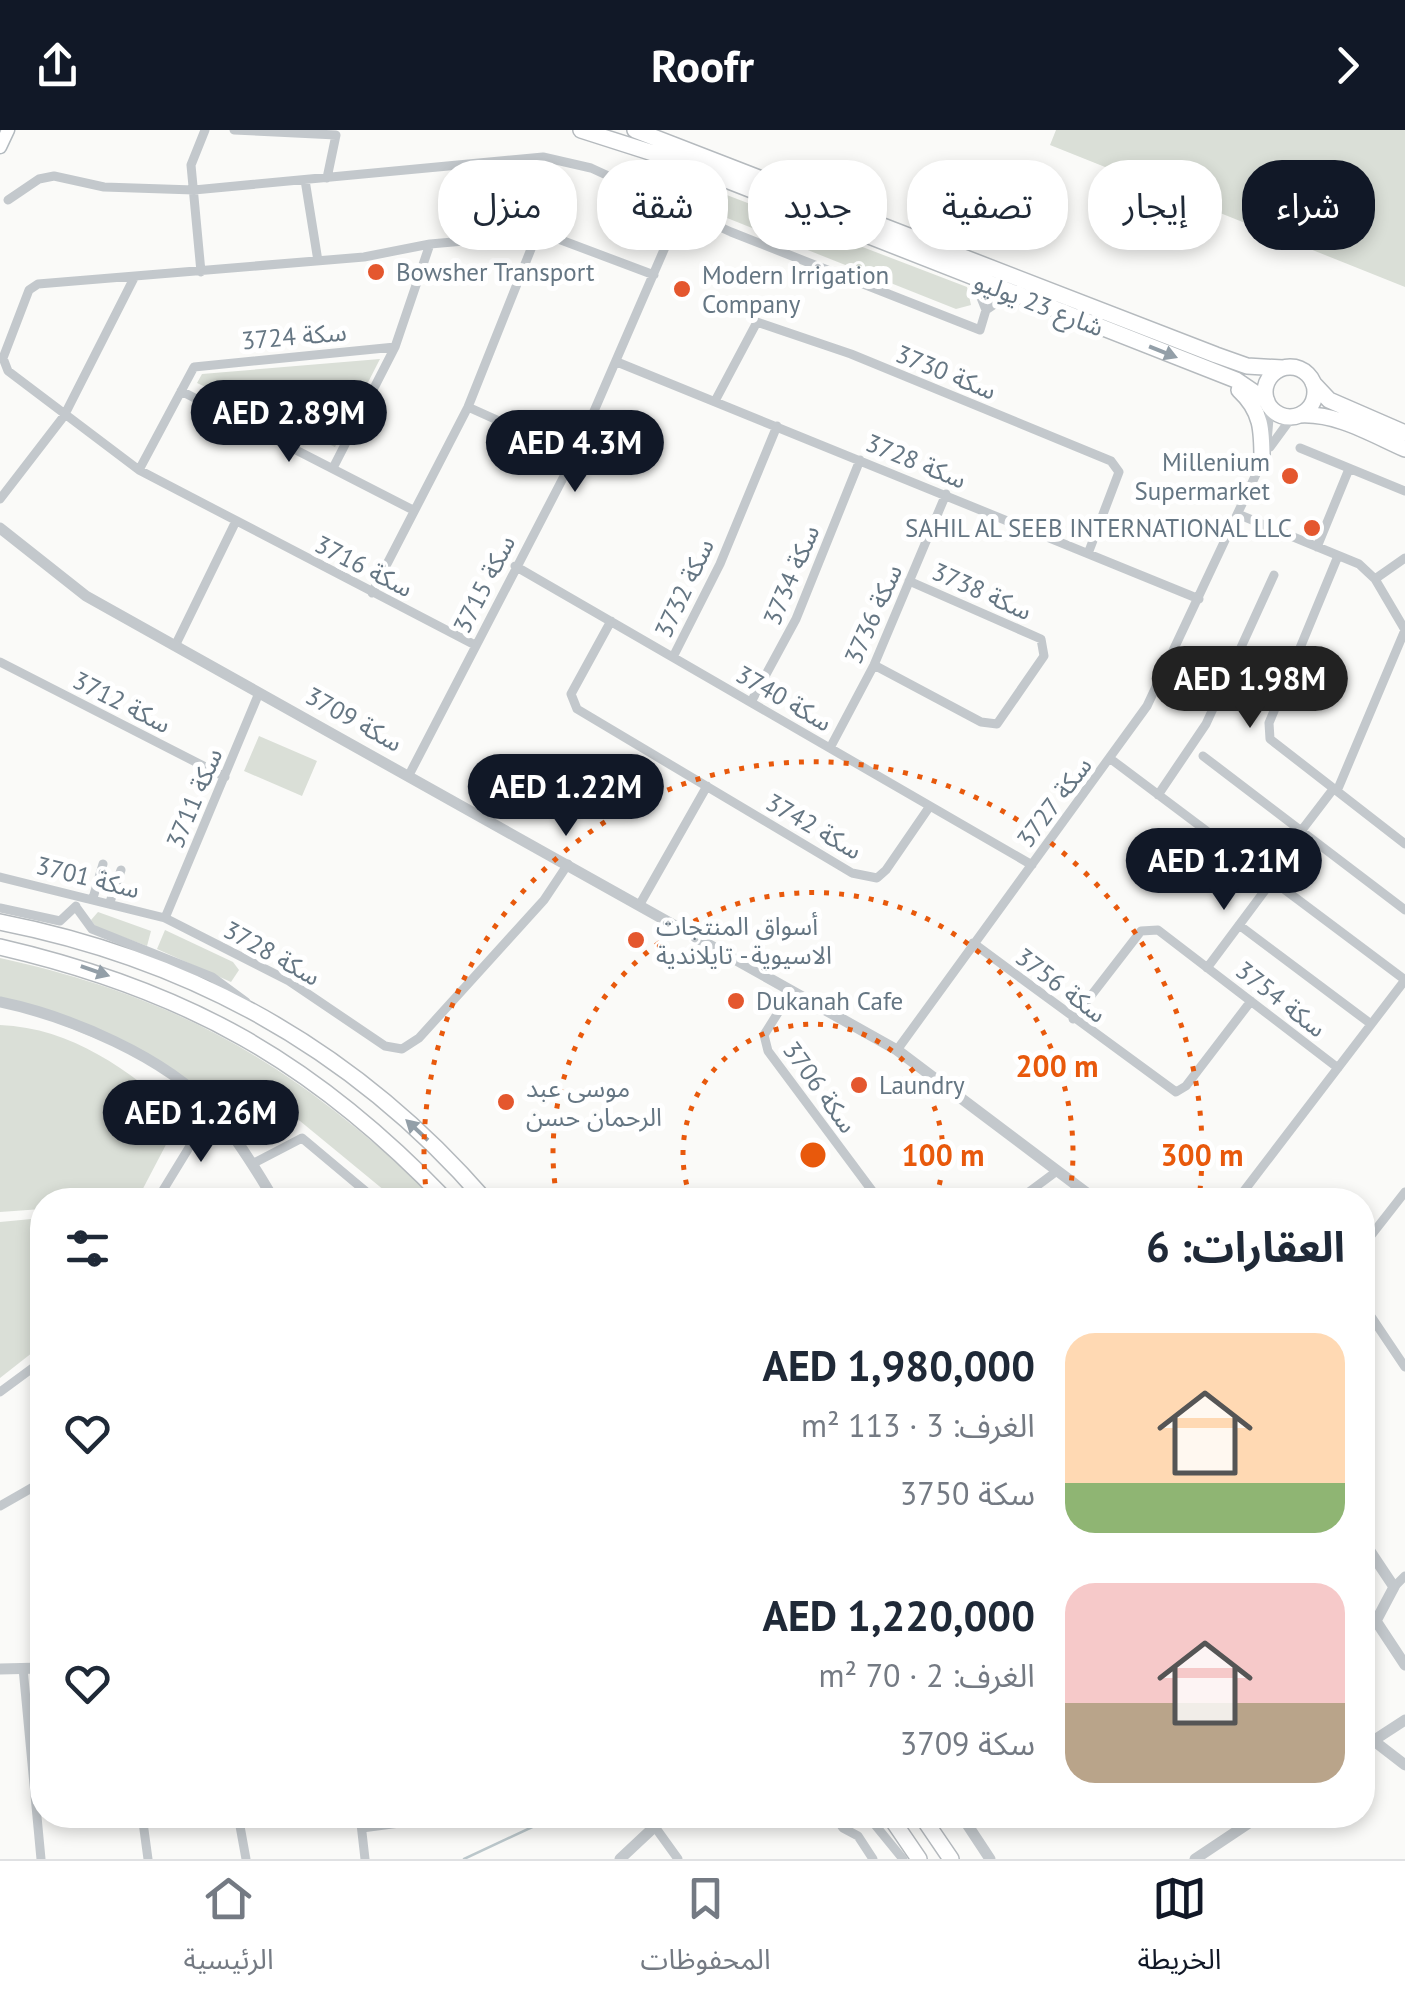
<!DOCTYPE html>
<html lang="ar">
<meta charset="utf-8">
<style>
body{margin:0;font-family:"PT Sans","Noto Sans Arabic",sans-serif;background:#f6f6f7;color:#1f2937;direction:rtl;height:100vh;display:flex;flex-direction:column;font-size:38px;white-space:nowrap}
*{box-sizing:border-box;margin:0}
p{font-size:32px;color:#747a83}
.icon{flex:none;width:55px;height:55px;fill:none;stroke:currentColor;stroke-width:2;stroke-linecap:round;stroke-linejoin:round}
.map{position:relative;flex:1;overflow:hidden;direction:ltr}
.panel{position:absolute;left:30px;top:1058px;width:1345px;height:640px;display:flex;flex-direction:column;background:#fff;border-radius:40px;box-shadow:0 5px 15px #0003;direction:rtl}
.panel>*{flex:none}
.top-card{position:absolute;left:30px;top:30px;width:1345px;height:90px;direction:rtl;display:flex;gap:20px}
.price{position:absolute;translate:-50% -85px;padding:0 22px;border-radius:35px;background:#111827;color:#fff;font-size:32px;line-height:65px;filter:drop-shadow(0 2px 5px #0008)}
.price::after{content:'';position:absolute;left:50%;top:60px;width:30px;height:22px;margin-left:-15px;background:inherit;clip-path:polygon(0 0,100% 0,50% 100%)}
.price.active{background:#222;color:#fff}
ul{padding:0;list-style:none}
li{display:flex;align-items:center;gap:30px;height:250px;padding:0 30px}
li span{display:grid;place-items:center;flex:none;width:280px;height:200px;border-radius:30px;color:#555}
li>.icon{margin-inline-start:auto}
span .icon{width:120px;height:120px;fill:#fffc;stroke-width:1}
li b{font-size:42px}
h2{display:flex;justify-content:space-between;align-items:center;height:120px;padding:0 30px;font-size:42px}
.pill{padding:0 35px;border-radius:40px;background:#fff;box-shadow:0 5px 15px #0003;font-size:35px;line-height:90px}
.pill.active{background:#111827;color:#fff}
header{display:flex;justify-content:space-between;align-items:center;height:130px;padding:0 30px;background:#111827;color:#fff;font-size:45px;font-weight:800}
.menu{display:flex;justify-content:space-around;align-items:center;height:140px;border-top:2px solid #e0e1e3;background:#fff;font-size:28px;color:#747a83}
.menu a{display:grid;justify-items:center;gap:5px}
.menu .active{color:#111827}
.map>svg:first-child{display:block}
.green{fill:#dadfd7}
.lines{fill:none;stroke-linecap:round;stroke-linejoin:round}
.stream{stroke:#bbc7cb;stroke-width:2.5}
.secondary-casing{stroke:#b3babf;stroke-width:15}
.primary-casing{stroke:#b5babe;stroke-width:18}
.trunk-casing{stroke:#b4b9bd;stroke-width:18}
.minor{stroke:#c3c8cc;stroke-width:9}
.tertiary{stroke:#c3c8cc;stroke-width:11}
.secondary{stroke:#fff;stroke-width:12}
.primary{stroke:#fff;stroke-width:15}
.trunk{stroke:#fff;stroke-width:15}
.oneway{fill:#939fa8}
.ring{fill:none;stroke:#e8590c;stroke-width:5;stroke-dasharray:5 10}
.poi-dot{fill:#e4572e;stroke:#fff;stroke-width:4}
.labels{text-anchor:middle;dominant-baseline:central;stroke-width:10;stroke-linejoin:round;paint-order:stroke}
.poi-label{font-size:25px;fill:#657683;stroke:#fff;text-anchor:start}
.street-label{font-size:25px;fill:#657683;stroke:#fff}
.centre{fill:#e8590c;stroke:#fff;stroke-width:5}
.ring-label{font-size:30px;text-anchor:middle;font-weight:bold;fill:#e8590c;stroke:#fff;stroke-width:10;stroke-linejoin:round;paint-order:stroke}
</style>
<header><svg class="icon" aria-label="forward" viewBox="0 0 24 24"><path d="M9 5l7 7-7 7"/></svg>Roofr<svg class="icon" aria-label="share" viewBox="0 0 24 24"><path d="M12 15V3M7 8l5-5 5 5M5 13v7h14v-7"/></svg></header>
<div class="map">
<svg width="1405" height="1729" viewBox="0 0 1405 1729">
<rect width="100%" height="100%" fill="#fafaf8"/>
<!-- green -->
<path class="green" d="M1056 0H1405V157L1050 15Z
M711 59 967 157 971 175 956 179 702 78 695 66Z
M380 229 335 317 197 253 202 244Z
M259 606 317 631 302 666 244 641Z
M98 782 151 801 147 816 96 797 91 790Z
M165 800 233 832 239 840 231 852 157 819Z
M0 828C187 869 299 939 437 1070H396L300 991 244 964 214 976 160 935 0 869Z
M0 895C73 898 128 940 181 986L137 1070H42V1079L0 1082Z
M42 1088V1215L0 1248V1092Z"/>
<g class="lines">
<!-- stream -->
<path class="stream" d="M464 1729 558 1685"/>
<defs>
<path id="secondary" d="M0 17 8 0"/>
<path id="primary" d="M581 0 678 31 1236 250 1267 271
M635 0 1216 225 1247 236 1283 238
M1265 262a25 25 0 1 1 50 0a25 25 0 1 1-50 0Z
M1313 253 1329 270 1405 303
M1239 260C1263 282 1262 303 1262 334
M1300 285C1337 283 1371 304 1405 319"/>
<path id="trunk" d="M0 792C193 830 355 920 485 1070
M0 817C186 860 314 932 446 1070
M889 1685 919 1729
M921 1685 951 1729"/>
</defs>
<!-- secondary casing -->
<use href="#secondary" class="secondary-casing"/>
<!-- primary casing -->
<use href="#primary" class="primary-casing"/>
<!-- trunk casing -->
<use href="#trunk" class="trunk-casing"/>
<!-- minor -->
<path class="minor" d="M234 0 336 5 327 48
M678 31 689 62
M305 50 318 131
M8 70 39 49 54 46 104 57 194 60 543 27 591 38 731 102 980 200 986 180 1011 163
M201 142 191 35 205 0
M974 150 986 180
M617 232 1199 469
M181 261 413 380
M715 271 757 192 851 224 1111 331 1119 342 1089 421
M468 277 575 325
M1270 317 1292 287
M1300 318 1405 361
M334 336 395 217 430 114
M139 340 194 237 395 217
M0 369 64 286 134 148
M1240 385 1359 434 1375 449 1405 500 1337 661
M1317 417 1349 339
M1338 426 1269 593 1270 609 1405 714
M515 436 1032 735
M1375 449 1405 428
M372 463 468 277 537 104
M611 491 571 564 577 579 852 743 877 748 886 740 930 676
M475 515 139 340 8 241 3 228 29 160 38 154 364 127 430 114 545 104 654 145
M175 516 235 393
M673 527 720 434 777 296
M0 532 225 647
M874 535 981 592 997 594 1044 526 1041 509 909 451
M751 572 796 489 860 330
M830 618 874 535 946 364
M1203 626 1405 780
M1112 630 1405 850 1237 1070
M409 645 575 325 689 62 714 46
M1158 665 1206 594 1274 445
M0 747 165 788 289 851 385 916 402 919 419 908 544 770 568 734
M1266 747 1334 658
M93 768 103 734
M110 772 121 740
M640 774 707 656
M76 777 92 799 212 847 246 872
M0 778 60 791 76 776
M165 788 259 563
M1239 795 1371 894
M973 813 1176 962 1186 956 1251 871
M1207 838 1272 751
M791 862 764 905 768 921 879 1070
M1073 889 1141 801 1158 800 1338 938
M897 920 1147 576 1266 323 1270 277
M252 1034 302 1008 376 1070
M157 1070 212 980
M1018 1070 1057 1041
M1362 1117 1405 1062
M1362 1173 1405 1237
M0 1262 42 1231
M0 1376 42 1352
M1394 1457 1405 1446
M23 1538 41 1729
M142 1685 148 1729
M238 1685 246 1729
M360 1685 365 1729
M834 1685 843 1698 858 1706 873 1729
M867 1685 903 1729
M655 1697 678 1729
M362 1698 460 1685"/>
<!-- tertiary -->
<path class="tertiary" d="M0 398 86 466 897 920 1096 1070
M0 872C68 886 166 927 213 980 236 1007 256 1039 274 1070
M1362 1409 1394 1457 1376 1491 1405 1535
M0 1539 42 1538
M1374 1611 1405 1635
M1362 1618 1405 1590
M961 1685 990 1729
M620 1729 667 1685
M1195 1729 1261 1685"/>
<!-- secondary -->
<use href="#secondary" class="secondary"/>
<!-- primary -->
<use href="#primary" class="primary"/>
<!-- trunk -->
<use href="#trunk" class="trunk"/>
</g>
<!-- one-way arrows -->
<defs><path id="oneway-solid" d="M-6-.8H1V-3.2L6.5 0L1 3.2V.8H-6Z" transform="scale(2.5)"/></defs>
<g class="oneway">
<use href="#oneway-solid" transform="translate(1163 222) rotate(22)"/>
<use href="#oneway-solid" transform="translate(95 841) rotate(19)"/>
<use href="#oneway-solid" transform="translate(417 1000) rotate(-137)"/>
</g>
<!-- distance rings -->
<g class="ring">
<path d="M691 1069A130 130 0 1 1 935 1069"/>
<path d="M557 1068A260 260 0 1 1 1069 1068"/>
<path d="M427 1069A389 389 0 1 1 1199 1069"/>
</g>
<!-- markers -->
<g class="poi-dot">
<circle cx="376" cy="142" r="10"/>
<circle cx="682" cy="159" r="10"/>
<circle cx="1290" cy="346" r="10"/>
<circle cx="1312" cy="398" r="10"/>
<circle cx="636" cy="810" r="10"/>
<circle cx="736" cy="871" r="10"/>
<circle cx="859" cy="955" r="10"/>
<circle cx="506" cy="972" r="10"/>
</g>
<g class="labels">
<!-- poi labels -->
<g class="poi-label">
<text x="396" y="142">Bowsher Transport</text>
<text x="702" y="145">Modern Irrigation<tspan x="702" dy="29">Company</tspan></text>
<text x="1270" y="332" text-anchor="end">Millenium<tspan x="1270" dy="29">Supermarket</tspan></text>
<text x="1292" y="398" text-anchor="end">SAHIL AL SEEB INTERNATIONAL LLC</text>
<text x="656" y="796">أسواق المنتجات<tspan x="656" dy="29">الاسيوية - تايلاندية</tspan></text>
<text x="756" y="871">Dukanah Cafe</text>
<text x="879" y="955">Laundry</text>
<text x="526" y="958">موسى عبد<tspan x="526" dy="29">الرحمان حسن</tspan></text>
</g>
<!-- street labels -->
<g class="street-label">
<text transform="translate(1039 174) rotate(21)">شارع 23 يوليو</text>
<text transform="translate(294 206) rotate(-5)">سكة 3724</text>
<text transform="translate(946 242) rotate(22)">سكة 3730</text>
<text transform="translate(916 331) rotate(22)">سكة 3728</text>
<text transform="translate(364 436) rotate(27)">سكة 3716</text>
<text transform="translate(791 445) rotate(-67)">سكة 3734</text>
<text transform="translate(484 454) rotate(-63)">سكة 3715</text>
<text transform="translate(684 458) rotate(-65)">سكة 3732</text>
<text transform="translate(982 461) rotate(24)">سكة 3738</text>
<text transform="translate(873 484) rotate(-66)">سكة 3736</text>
<text transform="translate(784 568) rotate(30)">سكة 3740</text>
<text transform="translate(122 572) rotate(27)">سكة 3712</text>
<text transform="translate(354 589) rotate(29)">سكة 3709</text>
<text transform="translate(194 668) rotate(-67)">سكة 3711</text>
<text transform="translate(1054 672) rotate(-53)">سكة 3727</text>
<text transform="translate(814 696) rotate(30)">سكة 3742</text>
<text transform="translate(88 747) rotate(14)">سكة 3701</text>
<text transform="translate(272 823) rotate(29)">سكة 3728</text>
<text transform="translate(1061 855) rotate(37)">سكة 3756</text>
<text transform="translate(1281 869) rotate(38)">سكة 3754</text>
<text transform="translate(820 957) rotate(54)">سكة 3706</text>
</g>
</g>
<circle cx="813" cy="1025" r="15" class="centre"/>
<g class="ring-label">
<text x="1057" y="947">200 m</text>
<text x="943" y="1036">100 m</text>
<text x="1202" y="1036">300 m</text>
</g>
</svg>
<b class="price" style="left:289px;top:335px">AED 2.89M</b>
<b class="price" style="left:575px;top:365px">AED 4.3M</b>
<b class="price active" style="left:1250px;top:601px">AED 1.98M</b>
<b class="price" style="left:566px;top:709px">AED 1.22M</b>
<b class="price" style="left:1224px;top:783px">AED 1.21M</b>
<b class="price" style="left:201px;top:1035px">AED 1.26M</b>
<div class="top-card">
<a class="pill active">شراء</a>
<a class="pill">إيجار</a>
<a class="pill">تصفية</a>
<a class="pill">جديد</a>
<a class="pill">شقة</a>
<a class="pill">منزل</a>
</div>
<section class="panel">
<h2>العقارات: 6<svg class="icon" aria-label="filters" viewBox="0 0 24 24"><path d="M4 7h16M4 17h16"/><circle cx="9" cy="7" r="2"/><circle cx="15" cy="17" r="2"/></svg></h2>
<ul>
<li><span style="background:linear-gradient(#ffd9b3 75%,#8fb573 0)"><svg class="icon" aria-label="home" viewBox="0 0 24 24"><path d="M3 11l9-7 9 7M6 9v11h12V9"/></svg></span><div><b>AED 1,980,000</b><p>الغرف: 3 · 113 m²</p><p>سكة 3750</p></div><svg class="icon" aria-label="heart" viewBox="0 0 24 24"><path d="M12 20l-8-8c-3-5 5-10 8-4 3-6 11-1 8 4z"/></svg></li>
<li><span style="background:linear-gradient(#f6c9c9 60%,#b9a48a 0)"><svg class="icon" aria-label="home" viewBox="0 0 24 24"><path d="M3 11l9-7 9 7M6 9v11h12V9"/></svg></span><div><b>AED 1,220,000</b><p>الغرف: 2 · 70 m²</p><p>سكة 3709</p></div><svg class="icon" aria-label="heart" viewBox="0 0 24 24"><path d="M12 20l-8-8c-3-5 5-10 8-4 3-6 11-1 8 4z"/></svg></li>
</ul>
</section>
</div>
<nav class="menu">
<a class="active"><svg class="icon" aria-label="map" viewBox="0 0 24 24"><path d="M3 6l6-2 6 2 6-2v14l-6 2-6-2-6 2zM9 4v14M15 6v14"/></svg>الخريطة</a>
<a><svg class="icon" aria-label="saved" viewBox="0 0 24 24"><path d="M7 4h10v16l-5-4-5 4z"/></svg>المحفوظات</a>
<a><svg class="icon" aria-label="home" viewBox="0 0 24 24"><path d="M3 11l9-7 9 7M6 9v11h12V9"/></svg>الرئيسية</a>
</nav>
